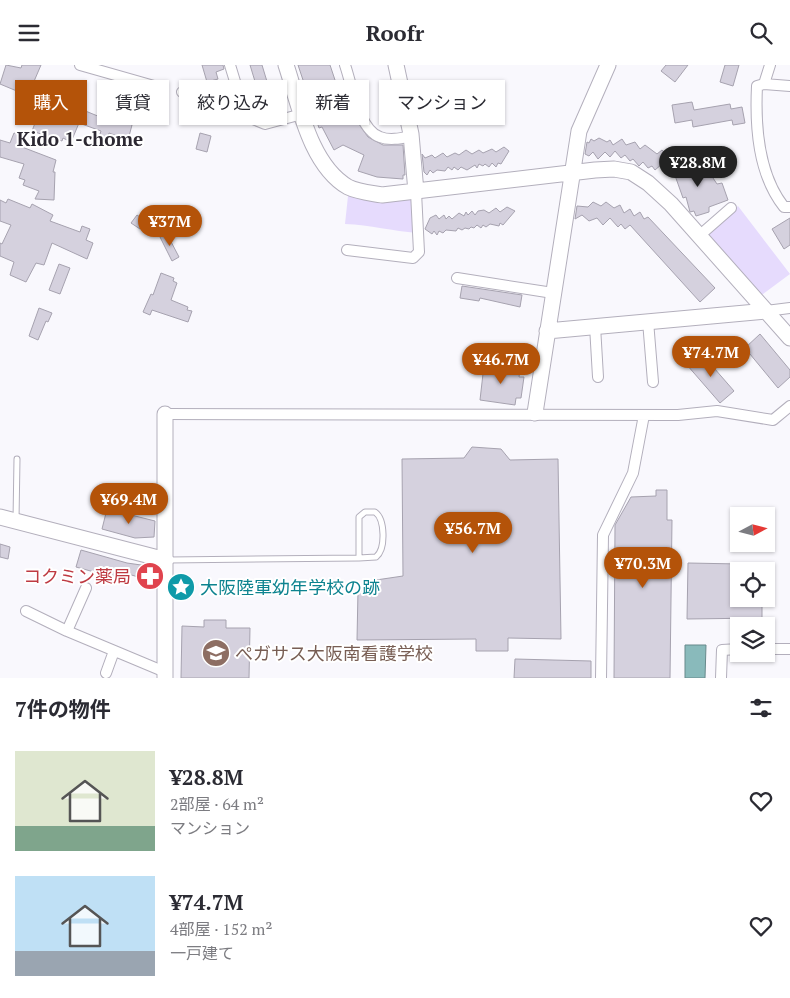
<!DOCTYPE html>
<html lang="ja">
<meta charset="utf-8">
<style>
body{margin:0;font-family:"PT Serif","Noto Sans JP",serif;background:#f7f7f7;color:#2b2b33;height:100vh;display:flex;flex-direction:column;font-size:19px;white-space:nowrap}
*{box-sizing:border-box;margin:0}
p{font-size:16px;color:#7c7c81}
.icon{flex:none;width:28px;height:28px;fill:none;stroke:currentColor;stroke-width:2;stroke-linecap:round;stroke-linejoin:round}
.map{position:relative;height:613px;overflow:hidden}
.sheet{display:flex;flex-direction:column;background:#fff;flex:1}
.sheet>*{flex:none}
.guide{position:absolute;left:15px;top:15px;width:500px;height:45px;display:flex;gap:10px}
.needle{width:32px;rotate:83deg}
.buttons{position:absolute;left:730px;top:442px;display:grid;gap:10px}
.buttons a{display:grid;place-items:center;width:45px;height:45px;border-radius:0px;background:#fff;box-shadow:0 1px 4px #0004;font-size:25px}
.price{position:absolute;translate:-50% -42px;padding:0 11px;border-radius:18px;background:#b45309;color:#fff;font-size:16px;line-height:32px;filter:drop-shadow(0 1px 2px #0008)}
.price::after{content:'';position:absolute;left:50%;top:30px;width:15px;height:11px;margin-left:-8px;background:inherit;clip-path:polygon(0 0,100% 0,50% 100%)}
.price.on{background:#222;color:#fff}
ul{padding:0;list-style:none}
li{display:flex;align-items:center;gap:15px;height:125px;padding:0 15px}
li span{display:grid;place-items:center;flex:none;width:140px;height:100px;border-radius:0px;color:#555}
li>.icon{margin-inline-start:auto}
span .icon{width:60px;height:60px;fill:#fffc;stroke-width:1}
li b{font-size:21px}
h2{display:flex;justify-content:space-between;align-items:center;height:60px;padding:0 15px;font-size:21px}
.pill{padding:0 18px;border-radius:0px;background:#fff;box-shadow:0 1px 4px #0004;font-size:18px;line-height:45px}
.pill.on{background:#b45309;color:#fff}
header{display:flex;justify-content:space-between;align-items:center;height:65px;padding:0 15px;background:#fff;font-size:22px;font-weight:600}
.map>svg:first-child{display:block}
.green{fill:#e6dbfd}
.water{fill:#89babb;stroke:#67898b}
.building{fill:#d5d1de;stroke:#a6a2af}
.lines{fill:none;stroke-linecap:round;stroke-linejoin:round}
.lane-casing{stroke:#b3afbc;stroke-width:7}
.street-casing{stroke:#b3afbc;stroke-width:12}
.secondary-casing{stroke:#b3afbc;stroke-width:17}
.lane{stroke:#fff;stroke-width:5}
.street{stroke:#fff;stroke-width:10}
.secondary{stroke:#fff;stroke-width:15}
.labels{text-anchor:middle;dominant-baseline:central;stroke-width:4;stroke-linejoin:round;paint-order:stroke}
.health-label{font-size:18px;fill:#be3a42;stroke:#fff;text-anchor:end}
.culture-label{font-size:18px;fill:#0d838f;stroke:#fff;text-anchor:start}
.education-label{font-size:18px;fill:#785e54;stroke:#fff;text-anchor:start}
.neighbourhood-label{font-size:19px;font-weight:bold;fill:#2c2832;stroke:#fff}
</style>
<header><svg class="icon" aria-label="menu" viewBox="0 0 24 24"><path d="M4 6h16M4 12h16M4 18h16"/></svg>Roofr<svg class="icon" aria-label="search" viewBox="0 0 24 24"><circle cx="10" cy="10" r="6"/><path d="M15 15l6 6"/></svg></header>
<div class="map">
<svg width="790" height="613" viewBox="0 0 790 613">
<rect width="100%" height="100%" fill="#f9f8fd"/>
<!-- green -->
<path class="green" d="M355 127 416 128 417 168C393 166 370 160 345 159L348 131Z
M738 141 790 209 759 232 705 170Z"/>
<!-- water -->
<path class="water" d="M685 580H706L705 613H685Z"/>
<!-- building -->
<path class="building" d="M6 0 21 3 22 0H41L32 21 34 22 33 25 49 31 54 17 66 22 61 36 105 54 106 50 132 60 128 75 109 68 107 75 99 72 101 66 79 58 71 77 63 73 62 76 32 66 40 45 20 37 24 29 0 19Z
M202 0H223L224 4 216 7 218 14 207 17Z
M250 0H262L275 43 264 46Z
M298 0H330L339 27 344 25 356 55 368 72 383 80H403L405 110H403V114L377 112 358 106 364 90 343 80 334 85 322 62 319 63Z
M666 0H688L675 17 661 6Z
M725 0H739L733 21 720 17Z
M466 24 480 27 475 49 419 34 421 26 441 31 442 28 463 35Z
M692 37 694 45 730 39 731 44 742 42 745 58 733 60 732 55 693 62 692 55 675 58 672 40Z
M14 68 25 72 22 82 56 95 53 107H55L54 135 35 134 39 126 23 120 25 115 19 113 24 99 0 92V75L10 78Z
M200 68 211 71 207 87 196 84Z
M599 73 607 77 610 75 613 80 622 74 626 80 635 77 640 84 645 80 657 89 662 85 669 93 655 105 652 101 648 103 643 97 639 101 633 94 630 96 625 90 621 93 615 86 610 92 605 87 598 94 593 87 589 91 585 89 587 77 589 78 591 74 594 76Z
M504 82 509 86 501 99 498 98 496 102 492 98 489 102 485 99 483 101 479 99 477 103 475 100 467 105 461 102 458 105 454 102 452 105 448 102 445 106 437 105 433 108 430 105 427 110 424 107 422 89 425 93 432 90 435 93 443 88 447 92 455 88 459 90 466 85 472 89 479 85 483 88 492 84 496 87Z
M692 95 699 108 703 107 705 112 711 110 717 119 722 118 728 135 709 142V147L696 151 694 146 690 147 686 132 683 133 672 102Z
M8 134 30 143 32 139 53 150 50 156 80 167 82 161 90 164 86 175 93 178 87 194 52 178 44 200 36 198 26 217 10 210 14 197 0 191V178L2 179 11 160 0 156V135L6 138Z
M593 137 601 141 606 137 614 143 620 140 624 148 630 144 634 151 640 147 644 154 648 152 715 223 700 237 630 160 625 164 621 159 618 162 610 153 603 160 597 153 589 156 582 150 575 154 577 141 588 142Z
M507 142 515 146 503 160 500 158 499 161 490 159 486 162 483 160 481 163 477 160 474 163 471 162 469 164 465 163 462 165 458 163 456 166 446 165 443 168 439 166 437 170 434 166 432 169 425 164 430 153 436 150 439 154 444 150 446 154 449 151 452 154 459 148 464 151 466 147 468 150 472 146 475 150 478 146 484 145 489 148 496 143 500 147Z
M137 150 146 156 140 164 131 158Z
M790 153V180L784 184 772 164Z
M167 169 179 192 172 196 160 172Z
M59 199 70 203 60 229 49 225Z
M161 208 174 213 173 216 177 218 171 235 188 242 187 245 192 246 188 257 152 245 150 250 143 247 151 229 153 230Z
M462 221 522 230 520 242 480 233 479 236 460 233Z
M39 243 52 248 48 257 46 256 38 275 29 271Z
M760 269 790 305V312L778 323 745 283Z
M701 288 734 326 720 338 687 300Z
M484 300 520 304 519 312H524L521 333H516L515 340 480 335Z
M472 382 501 384 510 395 558 394 561 574 508 573V586H476V574L357 575 358 526 371 525V520L376 519V515L403 511 402 394 464 393Z
M656 425H667V455H672L670 613H614L615 460 631 432 656 431Z
M107 444 155 456 154 472 135 473 102 464Z
M0 479 10 482 8 494 0 492Z
M81 485 127 498 155 502V520H145V514L118 506 116 513 76 502Z
M688 498 739 499V534H762V553L687 554Z
M204 555H226V563H250L249 613H181L182 561 204 562Z
M515 594 591 596V613H514Z"/>
<g class="lines">
<defs>
<path id="lane" d="M16 455 17 394
M169 495 359 493V452L365 447H375C385 454 386 484 376 492L359 493"/>
<path id="street" d="M80 0 154 21
M345 0C352 20 359 65 380 72 390 76 402 73 412 71
M764 19 770 0
M790 21 764 19 757 21C755 62 758 109 784 142H790
M182 27 215 38 265 59 302 49
M224 27 237 23 230 0
M699 171 731 143
M347 185 413 193 419 187 416 127
M457 213 553 228
M766 246 790 243
M648 256 653 317
M595 261 598 312
M165 349 678 350 717 346 773 355 790 341
M26 546 67 566 165 607
M67 566 86 523
M766 584H790
M106 608 114 586
M601 613 603 470 633 408 644 350
M721 613 722 585 739 584"/>
<path id="secondary" d="M286 0C299 39 310 100 348 122 358 127 371 128 382 130L595 105 614 104 631 107 648 118 671 139 790 273
M396 0 411 69 416 127
M547 266 766 246
M535 348 579 66 608 0
M0 452 166 495
M165 613V349"/>
</defs>
<!-- lane casing -->
<use href="#lane" class="lane-casing"/>
<!-- street casing -->
<use href="#street" class="street-casing"/>
<!-- secondary casing -->
<use href="#secondary" class="secondary-casing"/>
<!-- lane -->
<use href="#lane" class="lane"/>
<!-- street -->
<use href="#street" class="street"/>
<!-- secondary -->
<use href="#secondary" class="secondary"/>
</g>
<!-- icons -->
<defs>
<symbol id="pharmacy-disc" viewBox="-11 -11 22 22"><circle r="9.5" fill="#e0444e" stroke="#fff"/><path d="M-2-6h4v4h4v4h-4v4h-4v-4h-4v-4h4Z" fill="#fff"/></symbol>
<symbol id="sight-disc" viewBox="-11 -11 22 22"><circle r="9.5" fill="#0f9aa8" stroke="#fff"/><path d="M0-6L1.8-2.2L6-1.7L2.9 1.2L3.7 5.4L0 3.3L-3.7 5.4L-2.9 1.2L-6-1.7L-1.8-2.2Z" fill="#fff"/></symbol>
<symbol id="university-disc" viewBox="-11 -11 22 22"><circle r="9.5" fill="#8d6e63" stroke="#fff"/><path d="M0-5L7-2L0 1L-7-2ZM-4 1L0 2.5L4 1V4Q0 6-4 4Z" fill="#fff"/></symbol>
</defs>
<g fill-rule="evenodd">
<use href="#pharmacy-disc" x="134" y="495" width="32" height="32"/>
<use href="#sight-disc" x="165" y="506" width="32" height="32"/>
<use href="#university-disc" x="200" y="572" width="32" height="32"/>
</g>
<g class="labels">
<!-- health labels -->
<g class="health-label">
<text x="131" y="511">コクミン薬局</text>
</g>
<!-- culture labels -->
<g class="culture-label">
<text x="200" y="522">大阪陸軍幼年学校の跡</text>
</g>
<!-- education labels -->
<g class="education-label">
<text x="235" y="588">ぺガサス大阪南看護学校</text>
</g>
<!-- neighbourhood labels -->
<g class="neighbourhood-label">
<text x="80" y="73">Kido 1-chome</text>
</g>
</g>
</svg>
<div class="buttons">
<a><svg class="needle" viewBox="-14 -14 28 28"><path d="M0-13l5 13h-10z" fill="#e53935"/><path d="M0 13l5-13h-10z" fill="#7c7c81"/></svg></a>
<a><svg class="icon" aria-label="locate" viewBox="0 0 24 24"><circle cx="12" cy="12" r="6"/><path d="M12 2v4M12 18v4M2 12h4M18 12h4"/></svg></a>
<a><svg class="icon" aria-label="layers" viewBox="0 0 24 24"><path d="M12 4l9 5-9 5-9-5zM3 14l9 5 9-5"/></svg></a>
</div>
<b class="price on" style="left:698px;top:123px">¥28.8M</b>
<b class="price" style="left:170px;top:182px">¥37M</b>
<b class="price" style="left:711px;top:313px">¥74.7M</b>
<b class="price" style="left:501px;top:320px">¥46.7M</b>
<b class="price" style="left:129px;top:460px">¥69.4M</b>
<b class="price" style="left:473px;top:489px">¥56.7M</b>
<b class="price" style="left:643px;top:524px">¥70.3M</b>
<div class="guide">
<a class="pill on">購入</a>
<a class="pill">賃貸</a>
<a class="pill">絞り込み</a>
<a class="pill">新着</a>
<a class="pill">マンション</a>
</div>
</div>
<section class="sheet">
<h2>7件の物件<svg class="icon" aria-label="filters" viewBox="0 0 24 24"><path d="M4 7h16M4 17h16"/><circle cx="9" cy="7" r="2"/><circle cx="15" cy="17" r="2"/></svg></h2>
<ul>
<li><span style="background:linear-gradient(#dfe7d0 75%,#7fa58c 0)"><svg class="icon" aria-label="home" viewBox="0 0 24 24"><path d="M3 11l9-7 9 7M6 9v11h12V9"/></svg></span><div><b>¥28.8M</b><p>2部屋 · 64 m²</p><p>マンション</p></div><svg class="icon" aria-label="heart" viewBox="0 0 24 24"><path d="M12 20l-8-8c-3-5 5-10 8-4 3-6 11-1 8 4z"/></svg></li>
<li><span style="background:linear-gradient(#bfe0f5 75%,#9aa5b1 0)"><svg class="icon" aria-label="home" viewBox="0 0 24 24"><path d="M3 11l9-7 9 7M6 9v11h12V9"/></svg></span><div><b>¥74.7M</b><p>4部屋 · 152 m²</p><p>一戸建て</p></div><svg class="icon" aria-label="heart" viewBox="0 0 24 24"><path d="M12 20l-8-8c-3-5 5-10 8-4 3-6 11-1 8 4z"/></svg></li>
</ul>
</section>
